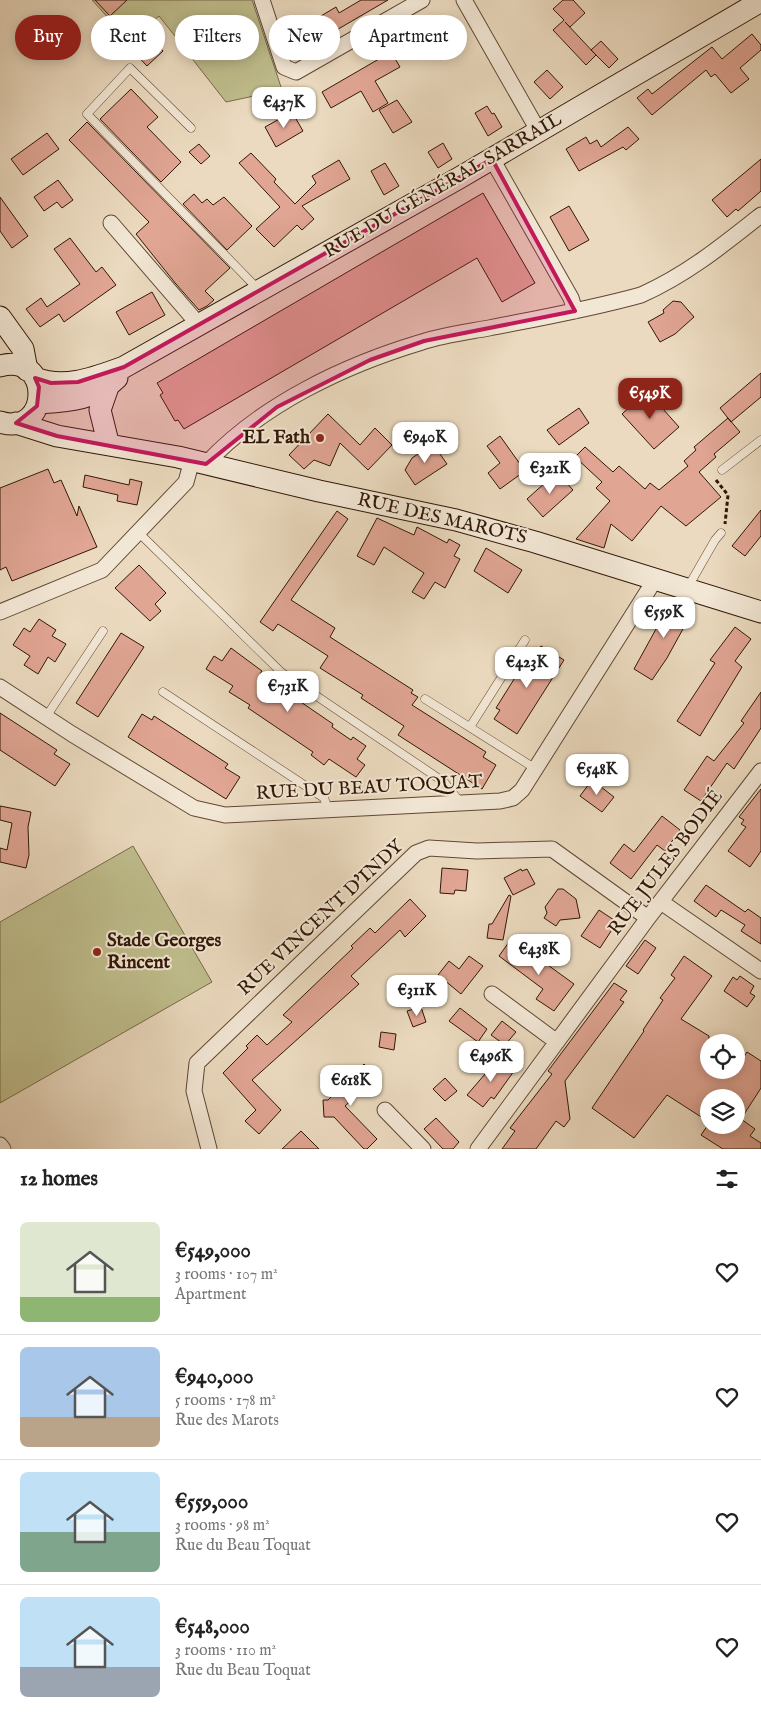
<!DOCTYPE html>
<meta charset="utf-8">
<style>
body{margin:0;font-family:"IM FELL English",serif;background:#f2f2f2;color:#222;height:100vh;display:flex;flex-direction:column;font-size:19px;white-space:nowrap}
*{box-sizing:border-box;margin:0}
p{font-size:16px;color:#767676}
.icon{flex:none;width:28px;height:28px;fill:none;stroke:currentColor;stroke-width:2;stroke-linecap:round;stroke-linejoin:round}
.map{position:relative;height:1149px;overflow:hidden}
.details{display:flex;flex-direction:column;background:#fff;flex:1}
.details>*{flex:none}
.top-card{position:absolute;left:15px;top:15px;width:500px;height:45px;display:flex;gap:10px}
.buttons{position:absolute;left:700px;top:1034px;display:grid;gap:10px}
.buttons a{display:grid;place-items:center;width:45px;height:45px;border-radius:50%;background:#fff;box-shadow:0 2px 12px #0003;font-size:25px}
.price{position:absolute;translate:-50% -42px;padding:0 11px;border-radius:10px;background:#fff;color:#222;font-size:16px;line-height:32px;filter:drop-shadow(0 1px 2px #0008)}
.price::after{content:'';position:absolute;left:50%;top:30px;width:15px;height:11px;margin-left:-8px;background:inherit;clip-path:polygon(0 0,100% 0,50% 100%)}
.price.on{background:#8f2418;color:#fff}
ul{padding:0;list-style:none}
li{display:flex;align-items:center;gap:15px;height:125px;padding:0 20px}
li+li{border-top:1px solid #e0e0e0}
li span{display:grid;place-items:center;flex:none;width:140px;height:100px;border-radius:8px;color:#555}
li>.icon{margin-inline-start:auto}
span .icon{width:60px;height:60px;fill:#fffc;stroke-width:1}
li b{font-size:21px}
h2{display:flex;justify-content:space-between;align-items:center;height:60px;padding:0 20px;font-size:21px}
.chip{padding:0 18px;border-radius:22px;background:#fff;box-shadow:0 2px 12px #0003;font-size:18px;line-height:45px}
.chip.on{background:#8f2418;color:#fff}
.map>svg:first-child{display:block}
.green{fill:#bfbd8c;stroke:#786a4a}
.building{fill:#e0a593;stroke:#311707}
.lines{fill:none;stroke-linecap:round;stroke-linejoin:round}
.lane-casing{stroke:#604835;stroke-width:9}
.street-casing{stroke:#604835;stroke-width:17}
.secondary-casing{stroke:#311707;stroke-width:23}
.path{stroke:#311707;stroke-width:3;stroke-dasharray:4 2.5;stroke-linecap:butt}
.lane{stroke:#f2e7d5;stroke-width:8}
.street{stroke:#f2e7d5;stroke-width:15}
.secondary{stroke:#f2e7d5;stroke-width:21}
.marked{fill:#c2185b;fill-opacity:0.2;stroke:#c2185b;stroke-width:4;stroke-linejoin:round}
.poi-dot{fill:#8f2418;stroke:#f2e7d5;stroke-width:2}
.labels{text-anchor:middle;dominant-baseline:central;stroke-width:4;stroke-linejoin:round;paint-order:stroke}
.street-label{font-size:19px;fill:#311707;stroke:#f2e7d5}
.poi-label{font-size:19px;font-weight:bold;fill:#311707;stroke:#f2e7d5;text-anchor:end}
</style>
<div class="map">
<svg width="761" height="1149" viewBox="0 0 761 1149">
<rect width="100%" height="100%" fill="#ebdabf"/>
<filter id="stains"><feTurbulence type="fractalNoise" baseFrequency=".004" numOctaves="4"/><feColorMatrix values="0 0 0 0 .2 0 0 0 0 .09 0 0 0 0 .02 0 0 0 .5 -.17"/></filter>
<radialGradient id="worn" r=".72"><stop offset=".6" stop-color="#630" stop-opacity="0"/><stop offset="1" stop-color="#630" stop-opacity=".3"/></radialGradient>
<!-- green -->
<path class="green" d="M92 0H252L282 90 226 102 190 56 188 57 186 50 159 16 130 42Z
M133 846 212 982 0 1103V922Z"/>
<!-- building -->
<path class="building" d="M95 0H127L110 16Z
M361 0H388L304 49 294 32 336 7 339 13Z
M563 0H573L585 13 570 27 565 22 596 55 586 65 553 30 564 20 553 9Z
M442 22 452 40 431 53 421 34Z
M752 34 761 45V50L740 68 749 79 731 93 715 74 711 77 706 70 652 115 637 98 648 89 652 94 712 47 722 59Z
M143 38 150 45 154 41 163 51 147 66 131 49Z
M601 41 618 59 609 68 591 50Z
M391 52 400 67 375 81 388 103 373 112 361 91 331 108 322 92Z
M547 70 563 87 550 99 534 82Z
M131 89 158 117 147 127 181 162 161 182 100 119Z
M397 100 412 122 393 133 379 110Z
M487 106 492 114 494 113 502 127 488 136 475 113Z
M292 112 303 131 276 147 265 127Z
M87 122 230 268 205 291 214 300 207 306 199 310 176 284 136 234 149 222 69 140Z
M628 127 639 139 626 150 623 147 579 171 566 149 586 137 590 144 597 140 601 147Z
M47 133 59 149 23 175 11 159Z
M443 143 452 159 438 168 428 152Z
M199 144 210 156 201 164 189 152Z
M251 153 276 179 274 182 295 204 316 183 312 176 339 160 350 179 302 206 314 219 302 230 297 225 274 247 256 229 280 207 239 163Z
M761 159V191L738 211 736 209 727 217 712 200Z
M385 163 399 186 384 195 371 171Z
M58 180 73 200 62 208 57 202 44 211 34 197Z
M483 193 535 283 502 302 477 258 184 429 178 420 175 421 160 395 163 393 157 383Z
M194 194 202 203 207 199 213 205 224 197 252 226 227 250 183 204Z
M0 197 28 236 12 248 0 231Z
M569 206 589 240 569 251 550 217Z
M70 238 96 272 102 267 116 285 64 322 59 314 40 327 26 309 41 298 47 307 80 284 54 249Z
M152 292 165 315 129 335 116 312Z
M673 301 681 302 694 317 675 334 660 342 648 322 664 313 663 310Z
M761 373V397L731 422 720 408Z
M647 391 679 427 654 449 622 414Z
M579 408 589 423 559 445 547 430Z
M328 414 360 445 375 428 392 445 368 470 340 443 330 466 314 460 304 469 289 455Z
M728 418 740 432 714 454 716 457 699 472 721 497 686 526 661 506 632 541 611 524 604 548 576 539 610 501 596 488 602 482 575 457 585 447 613 472 619 466 645 489 650 483 659 490 688 466 684 461 696 450 694 447Z
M500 436 525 471 500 489 488 473 500 463 487 446Z
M433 444 447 464 415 485 405 470 412 458Z
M48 469 54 483 61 480 77 516 79 506 97 547 12 581 6 567 0 570V488Z
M557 472 573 490 543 517 527 499Z
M85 475 129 485 130 479 142 482 137 505 117 501 118 495 83 487Z
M761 510V536L745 556 732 546Z
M337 511 348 519 291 600 335 628 330 637 413 690 411 693 418 697 412 705 486 752 483 757 496 765 482 789 398 735 404 726 361 698 363 695 320 668 328 656 278 624 273 631 260 622Z
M377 518 414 535 417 527 447 543 449 539 460 545 454 556 460 559 445 588 435 582 424 599 412 592 424 573 384 547 374 565 357 556Z
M486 548 522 570 508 593 474 571Z
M139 565 166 593 155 604 161 611 150 621 115 588Z
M672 600 695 607 667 658 652 680 634 669Z
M39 619 56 630 52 636 66 644 55 662 48 657 38 674 24 665 30 656 13 645 24 628 30 632Z
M735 627 751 639 735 661 742 667 700 736 677 721 715 663 710 660Z
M121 633 144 647 98 717 76 703Z
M541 646 564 660 517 734 494 719 500 710 496 708 531 652 535 655Z
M231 648 262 671 260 674 333 724 332 727 351 740 353 737 366 746 357 759 365 765 356 777 329 759 324 765 311 755 313 752 248 708 250 705 229 692 233 686 206 669 214 656 222 661Z
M761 692V728L734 769 727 763 701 801 684 790 707 756 714 761 744 723 741 721Z
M0 713 57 750 54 754 70 764 55 786 0 750Z
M142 714 152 720 154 716 228 764 225 768 240 777 226 799 128 737Z
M592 780 614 797 602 812 580 796Z
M761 789V851L750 867 728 851 746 827 741 824 744 820 739 817Z
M0 806 31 812 28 827 29 855 26 868 0 862V848L7 850 12 823 0 820Z
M662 816 680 830 665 851 657 845 631 879 610 863 624 844 634 852Z
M442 868 468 870 466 891 455 890 454 894 440 893Z
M521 869 522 871 527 869 535 884 513 895 504 878Z
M706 885 745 912 748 909 761 918V944L741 931 745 925 721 910 716 917 694 901Z
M558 889H563L576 899 580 918 560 920 556 926 544 918 547 913 545 907Z
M509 895 511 896 503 940 487 938 489 924H492Z
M410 899 426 916 405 937 400 930 351 976 359 984 252 1080 281 1110 259 1134 245 1121 256 1110 223 1073 248 1048 246 1046 257 1035 267 1045 292 1022 283 1015 353 948 351 946 370 928 375 933Z
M599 910 617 922 600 948 581 936Z
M645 940 656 948 638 974 626 966Z
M509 942 538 964 541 960 574 984 554 1011 536 999 543 989 499 956Z
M469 956 483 966 461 994 438 975 449 961 459 969Z
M684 956 712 976 681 1019 709 1036V1070H736V1054L743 1058 747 1052 761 1061V1088L741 1119 755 1129 750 1136 761 1143V1149H723L701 1135 708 1125H736V1098H709V1122L667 1095 634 1138 592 1108 644 1031 643 1030 663 1000 660 998 675 978 671 975Z
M740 976 754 986 750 993 755 996 747 1007 724 991 733 977 737 980Z
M614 983 627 991 620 1000 624 1002 565 1081 570 1119 564 1127 556 1121 536 1149H502L515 1131 510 1128 552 1074 548 1071Z
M421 1007 426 1022 413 1027 407 1011Z
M460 1008 487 1029 478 1042 449 1021Z
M502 1021 516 1032 505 1045 491 1035Z
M381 1032 396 1034 394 1050 379 1047Z
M498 1059 514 1071 494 1099 491 1097 483 1107 467 1095Z
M364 1064 376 1077 345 1106 377 1139 367 1149H364L334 1117H324L323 1100H328Z
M445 1078 457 1091 445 1101 433 1089Z
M436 1118 459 1142 453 1149H443L424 1129Z
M301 1131 319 1149H282Z"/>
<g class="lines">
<defs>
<path id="lane" d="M191 128 130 68 87 114 258 289
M722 470 761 440
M139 533 281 672 444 782 461 803
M688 587 715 540 721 533
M163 692 324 798 329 811
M425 699 536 769
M46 717 103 631
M470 727 525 640"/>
<path id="street" d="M262 0 284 67 296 72 422 0
M464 0 539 132
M492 159 571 298 575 311
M111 223 200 326
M206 464C262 404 345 365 422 342 443 335 467 332 489 328 540 318 591 309 641 295 686 275 722 246 761 215
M0 612 102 570 186 482 192 460
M0 687 72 734 194 808 225 815 500 801 513 798 522 790 656 578
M661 902 761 971
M492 994 557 1042
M385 1110 423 1149
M0 1145 3 1149
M209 1149 194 1091 197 1063 416 853 429 848 477 851 552 849 648 918
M478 1149 648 918 761 771"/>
<path id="secondary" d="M0 317 23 349 27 370
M0 366C53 351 51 438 0 422
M35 378C65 390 96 377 124 367L459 178 761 1
M38 403C67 401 96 400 117 378
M16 423 57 436 178 457 319 491 456 520 535 542 761 612
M107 438 100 410 108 387"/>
</defs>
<!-- lane casing -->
<use href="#lane" class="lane-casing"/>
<!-- street casing -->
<use href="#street" class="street-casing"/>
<!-- secondary casing -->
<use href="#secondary" class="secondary-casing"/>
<!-- path -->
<path class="path" d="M716 480 728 495 725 524"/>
<!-- lane -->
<use href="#lane" class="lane"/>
<!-- street -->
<use href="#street" class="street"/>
<!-- secondary -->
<use href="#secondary" class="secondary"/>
</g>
<!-- marked area -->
<path class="marked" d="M492 159 575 311 424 341 370 360 277 407 206 464 57 436 16 423 37 406 39 387 35 378 51 383 78 382 124 367Z"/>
<!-- markers -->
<g class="poi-dot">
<circle cx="320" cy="438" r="5"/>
<circle cx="97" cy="952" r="5"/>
</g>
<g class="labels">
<!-- street labels -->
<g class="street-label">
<text transform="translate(443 186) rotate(-30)">RUE DU GÉNÉRAL SARRAIL</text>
<text transform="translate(442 519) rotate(13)">RUE DES MAROTS</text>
<text transform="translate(369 788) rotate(-3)">RUE DU BEAU TOQUAT</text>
<text transform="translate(666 863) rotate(-53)">RUE JULES BODIÉ</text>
<text transform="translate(321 918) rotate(-43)">RUE VINCENT D'INDY</text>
</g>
<!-- poi labels -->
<g class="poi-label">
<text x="310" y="438">EL Fath</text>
<text x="107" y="941" text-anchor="start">Stade Georges<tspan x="107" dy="22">Rincent</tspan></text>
</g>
</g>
<rect width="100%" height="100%" filter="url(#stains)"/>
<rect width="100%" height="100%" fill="url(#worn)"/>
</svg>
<div class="buttons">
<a><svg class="icon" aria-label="locate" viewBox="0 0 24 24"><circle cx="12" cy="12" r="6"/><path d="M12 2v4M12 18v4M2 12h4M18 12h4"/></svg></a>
<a><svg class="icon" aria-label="layers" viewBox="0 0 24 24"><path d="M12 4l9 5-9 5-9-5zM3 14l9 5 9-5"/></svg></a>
</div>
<b class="price" style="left:284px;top:129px">€437K</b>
<b class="price on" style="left:650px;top:420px">€549K</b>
<b class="price" style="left:425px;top:464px">€940K</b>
<b class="price" style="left:550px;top:495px">€321K</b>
<b class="price" style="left:664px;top:639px">€559K</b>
<b class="price" style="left:527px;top:689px">€423K</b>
<b class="price" style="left:288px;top:713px">€731K</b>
<b class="price" style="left:597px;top:796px">€548K</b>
<b class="price" style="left:539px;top:976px">€438K</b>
<b class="price" style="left:417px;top:1017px">€311K</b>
<b class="price" style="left:491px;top:1083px">€496K</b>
<b class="price" style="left:351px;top:1107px">€618K</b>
<div class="top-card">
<a class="chip on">Buy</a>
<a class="chip">Rent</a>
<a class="chip">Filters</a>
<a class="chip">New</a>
<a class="chip">Apartment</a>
</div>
</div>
<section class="details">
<h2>12 homes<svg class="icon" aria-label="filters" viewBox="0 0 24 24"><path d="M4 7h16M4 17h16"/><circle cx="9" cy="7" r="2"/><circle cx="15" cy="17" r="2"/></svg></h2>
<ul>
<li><span style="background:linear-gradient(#dfe7d0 75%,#8fb573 0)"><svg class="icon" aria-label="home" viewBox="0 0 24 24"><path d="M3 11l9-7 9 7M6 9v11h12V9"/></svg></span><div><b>€549,000</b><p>3 rooms · 107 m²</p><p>Apartment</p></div><svg class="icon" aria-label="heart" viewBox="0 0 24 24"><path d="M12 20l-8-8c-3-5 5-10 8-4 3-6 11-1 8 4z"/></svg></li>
<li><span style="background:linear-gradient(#a9c7e8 70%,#b9a48a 0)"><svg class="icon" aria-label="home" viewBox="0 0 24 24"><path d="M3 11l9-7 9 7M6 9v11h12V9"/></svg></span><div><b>€940,000</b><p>5 rooms · 178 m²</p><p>Rue des Marots</p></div><svg class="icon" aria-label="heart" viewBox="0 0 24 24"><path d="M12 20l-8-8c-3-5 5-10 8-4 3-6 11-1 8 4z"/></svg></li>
<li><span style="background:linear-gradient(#bfe0f5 60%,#7fa58c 0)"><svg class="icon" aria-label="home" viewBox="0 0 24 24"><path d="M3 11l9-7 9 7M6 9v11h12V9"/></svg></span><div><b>€559,000</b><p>3 rooms · 98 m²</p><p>Rue du Beau Toquat</p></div><svg class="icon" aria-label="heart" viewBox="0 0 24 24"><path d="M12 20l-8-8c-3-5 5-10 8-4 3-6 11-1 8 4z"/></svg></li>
<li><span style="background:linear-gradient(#bfe0f5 70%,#9aa5b1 0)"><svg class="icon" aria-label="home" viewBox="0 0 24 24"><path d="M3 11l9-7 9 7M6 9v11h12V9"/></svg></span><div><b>€548,000</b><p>3 rooms · 110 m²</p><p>Rue du Beau Toquat</p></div><svg class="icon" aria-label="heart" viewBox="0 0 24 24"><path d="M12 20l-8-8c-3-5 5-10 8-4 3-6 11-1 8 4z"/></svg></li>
</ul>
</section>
